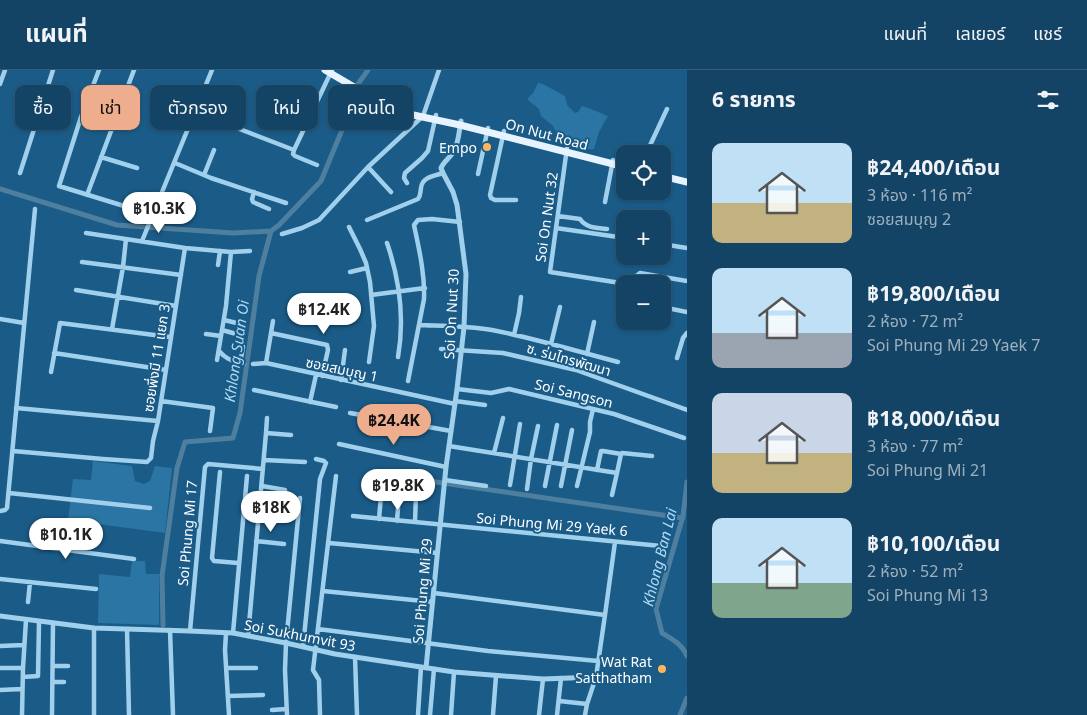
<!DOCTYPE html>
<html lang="th">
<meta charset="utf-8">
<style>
body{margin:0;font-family:"Noto Sans","Noto Sans Thai",sans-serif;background:#214e6e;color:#f1f3f6;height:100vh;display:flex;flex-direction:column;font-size:19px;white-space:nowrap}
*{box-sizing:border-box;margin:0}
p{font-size:16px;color:#9db0bf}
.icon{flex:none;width:28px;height:28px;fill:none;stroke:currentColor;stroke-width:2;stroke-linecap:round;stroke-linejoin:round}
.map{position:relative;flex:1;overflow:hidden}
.sheet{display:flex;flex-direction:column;background:#144465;width:400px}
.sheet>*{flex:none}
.guide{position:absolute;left:15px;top:15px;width:475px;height:45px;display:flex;gap:10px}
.tools{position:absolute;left:616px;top:75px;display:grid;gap:10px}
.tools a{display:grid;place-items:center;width:55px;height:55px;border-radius:10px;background:#144465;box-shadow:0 1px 4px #0004,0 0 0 1px #335c79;font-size:25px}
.price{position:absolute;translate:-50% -42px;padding:0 11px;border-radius:18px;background:#fff;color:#222;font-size:16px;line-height:32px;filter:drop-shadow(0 1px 2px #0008)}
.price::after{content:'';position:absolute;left:50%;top:30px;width:15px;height:11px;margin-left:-8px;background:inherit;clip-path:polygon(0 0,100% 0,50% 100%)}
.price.on{background:#eead8d;color:#111}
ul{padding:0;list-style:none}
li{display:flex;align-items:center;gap:15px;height:125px;padding:0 25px}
li span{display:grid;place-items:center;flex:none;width:140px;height:100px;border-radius:10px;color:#555}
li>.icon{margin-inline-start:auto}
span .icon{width:60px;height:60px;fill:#fffc;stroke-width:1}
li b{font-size:21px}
h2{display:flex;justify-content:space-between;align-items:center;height:60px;padding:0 25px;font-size:21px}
.pill{padding:0 18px;border-radius:10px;background:#144465;box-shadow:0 1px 4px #0004,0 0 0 1px #335c79;font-size:18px;line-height:45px}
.pill.on{background:#eead8d;color:#111}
header{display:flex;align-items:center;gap:30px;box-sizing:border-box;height:70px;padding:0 25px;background:#144465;border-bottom:1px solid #335c79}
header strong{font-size:24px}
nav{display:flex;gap:28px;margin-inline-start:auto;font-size:18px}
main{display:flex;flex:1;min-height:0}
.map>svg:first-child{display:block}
.green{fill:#2a75a4}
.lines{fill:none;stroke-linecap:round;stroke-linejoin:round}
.canal{stroke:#4f7f9e;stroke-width:5}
.minor{stroke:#a1d0ec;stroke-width:4.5}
.tertiary{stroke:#a1d0ec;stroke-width:5}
.primary{stroke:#e7f4ff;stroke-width:7}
.poi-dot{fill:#ffb55d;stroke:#1a5b87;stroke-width:2}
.labels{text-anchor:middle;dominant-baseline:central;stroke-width:4;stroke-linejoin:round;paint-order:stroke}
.street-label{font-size:14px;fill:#fff;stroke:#1a5b87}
.poi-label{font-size:14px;fill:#fff;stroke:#1a5b87;text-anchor:end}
.water-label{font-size:15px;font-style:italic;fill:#add9f4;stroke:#1a5b87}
</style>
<header>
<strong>แผนที่</strong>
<nav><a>แผนที่</a><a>เลเยอร์</a><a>แชร์</a></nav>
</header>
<main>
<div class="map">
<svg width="687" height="645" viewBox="0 0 687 645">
<rect width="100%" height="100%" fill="#1a5b87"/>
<!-- green -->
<path class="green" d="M538 13 543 14 565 26 567 35 575 43 578 42 582 36 586 37 608 46 599 62 594 79C583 81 574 71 563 70L558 65 553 56 541 46 539 39 528 30V28L533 23Z
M93 391 132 396 135 411 144 414 150 411 155 396 172 398 165 463 68 450 73 409 91 410Z
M132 491H145L146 504H159V555L98 553 99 504 130 507Z"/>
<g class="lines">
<!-- canal -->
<path class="canal" d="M0 119 117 155 233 163 271 161
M429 411 683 448
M687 412 683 446 656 539 662 563C672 569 682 574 687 586
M163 555 162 506 177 398 185 372 233 368 240 343 259 206 271 161 279 155 321 111 342 60C341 53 336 48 338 42L368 0
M680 645 687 628"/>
<!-- minor -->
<path class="minor" d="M99 0 81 47 59 116 124 136
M0 14 5 0
M352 40C371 45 371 46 380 28
M224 53 294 80
M504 61 490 125 491 128 495 130H516
M567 78 550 202 627 214
M294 80 332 0
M294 80 293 84 295 86 317 95
M646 84 667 39
M101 87 137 98
M175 93 211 108 286 133
M368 97 391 122
M20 103 53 0
M478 104 488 58
M204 105 214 80
M407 113 404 108 405 103 422 88 428 81 436 45
M254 122 252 129 253 132 269 139
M87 125 134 0
M605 132 613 90
M558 146 580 149C586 158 596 158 607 159
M367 150 418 129C421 125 420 123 421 118 422 107 434 106 443 103
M349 157 360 179 366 193 370 212 374 256 369 292
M556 158 625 168
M86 163 185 178 231 182 250 181
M282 164 302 158 319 150 368 97 423 46 439 0
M142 171 212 0
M387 173C400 211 405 247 398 287
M662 174 687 178
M82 192 181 205
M218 195 220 181
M350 202 367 198
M632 214 635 207 640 203 687 211
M76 220 176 236
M371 225 425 218
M662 237 687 242
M0 249 24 253
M224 250 241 254
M273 251 266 293 455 334
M419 255C443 256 468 256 492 260 534 268 576 281 618 292
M112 259 123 197 126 169
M222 260 240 265 243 277 241 288
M271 263 327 275 328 280 322 306
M206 264 221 266
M514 265 519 243 521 227
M551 274 560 237
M441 279 503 283 576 300 687 340
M219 281C228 291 232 290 244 294
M54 283 166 300
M587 284 594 252
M677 288 683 268 687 263
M217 290 226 236 231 182
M253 294 266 293
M51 302 60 253 170 267
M341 310 345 280
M408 311 424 229C425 204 419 179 414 155L418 150 432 149 460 152
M457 319 491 323 509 319 614 344 684 368
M254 320 336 337
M161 331 213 338 210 361
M455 331 485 335
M310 332 316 305
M16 338 158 351 185 178
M350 343 451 361
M266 363 267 348
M339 374 446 397
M449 376 617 403 621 384 622 383 652 386
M13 381 103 389 147 392 151 388 153 371 158 351
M494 383 503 348
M264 390 305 392
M597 400 601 381H603L621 384
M220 402 212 488 214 491 238 493
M445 410 486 416
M510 415 520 354
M262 416 285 420
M545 416 557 355
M561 416 572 360
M577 416 590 362V352L593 339
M527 419 531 389 538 356
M413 420 416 424 415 452
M384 421 394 423 399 425 397 451
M9 423 150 438
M370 424 381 426 379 449
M612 425 617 403
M0 441 5 440 7 438 35 139
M259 444 284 446
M353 446 661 476
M0 471 134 489
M256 471 284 474
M329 473 437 483
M51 478 54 459
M0 509 96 519
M323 521 433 532
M434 523 605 545
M28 532 30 512
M127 559 129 645
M318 559 488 581 598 591
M170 560 173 645
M190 561 205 397 208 394 263 399
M226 563 225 580 229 645
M233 563 247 406
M248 566 266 363 291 365
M0 576 24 575
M303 577 320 409 326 393 324 391 316 389
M355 587 357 645
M53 596H68
M0 598H23
M226 598H256
M23 607 38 606 39 552
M53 612H64
M0 620 22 619
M228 626 263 625
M559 631 587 634
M272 640 286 639
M22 645 23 598 26 550
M52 645 53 553
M94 645V558
M287 645 285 600 286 573 300 428
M320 645 319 610 313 600 336 406
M418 645 421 597
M430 645 434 599
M451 645 454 602
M493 645 496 606
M539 645 543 609
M557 645 561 608
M585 645 587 634 596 607 605 545 615 472"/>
<!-- tertiary -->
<path class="tertiary" d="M0 546 94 558 190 561 233 563 286 573 335 584 454 602 543 609 596 607
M426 598 446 397 457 319 464 257 466 204 457 135 453 122 443 103 441 98C444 91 451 87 454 81 459 72 459 60 461 51"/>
<!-- primary -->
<path class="primary" d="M325 0 378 31 404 43 460 55 625 97
M662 106 687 112"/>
</g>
<!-- markers -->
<g class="poi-dot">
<circle cx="487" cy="77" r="5"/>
<circle cx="662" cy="599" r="5"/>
</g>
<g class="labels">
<!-- street labels -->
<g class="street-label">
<text transform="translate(547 64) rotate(15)">On Nut Road</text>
<text transform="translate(546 147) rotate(-82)">Soi On Nut 32</text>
<text transform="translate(451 244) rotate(-87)">Soi On Nut 30</text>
<text transform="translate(156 288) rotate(-81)">ซอยพึ่งมี 11 แยก 3</text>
<text transform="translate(569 289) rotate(16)">ซ. ร่มไทรพัฒนา</text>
<text transform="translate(342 299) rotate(12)">ซอยสมบุญ 1</text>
<text transform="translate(574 323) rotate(14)">Soi Sangson</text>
<text transform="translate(552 454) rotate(5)">Soi Phung Mi 29 Yaek 6</text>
<text transform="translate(187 463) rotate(-85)">Soi Phung Mi 17</text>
<text transform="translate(422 521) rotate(-85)">Soi Phung Mi 29</text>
<text transform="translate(300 565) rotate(11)">Soi Sukhumvit 93</text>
</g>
<!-- poi labels -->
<g class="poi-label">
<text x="477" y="77">Empo</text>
<text x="652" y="591">Wat Rat<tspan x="652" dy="16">Satthatham</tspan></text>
</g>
<!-- water labels -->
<g class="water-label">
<text transform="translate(236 281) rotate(-82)">Khlong Suan Oi</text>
<text transform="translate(659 487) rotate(-76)">Khlong Ban Lai</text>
</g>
</g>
</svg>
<div class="tools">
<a><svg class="icon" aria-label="locate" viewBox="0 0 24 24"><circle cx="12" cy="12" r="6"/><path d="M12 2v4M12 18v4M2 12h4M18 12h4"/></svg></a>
<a>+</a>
<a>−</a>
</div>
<b class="price" style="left:159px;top:164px">฿10.3K</b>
<b class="price" style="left:324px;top:265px">฿12.4K</b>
<b class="price on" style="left:394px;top:376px">฿24.4K</b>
<b class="price" style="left:398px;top:441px">฿19.8K</b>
<b class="price" style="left:271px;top:463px">฿18K</b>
<b class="price" style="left:66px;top:490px">฿10.1K</b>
<div class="guide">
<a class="pill">ซื้อ</a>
<a class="pill on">เช่า</a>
<a class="pill">ตัวกรอง</a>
<a class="pill">ใหม่</a>
<a class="pill">คอนโด</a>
</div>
</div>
<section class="sheet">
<h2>6 รายการ<svg class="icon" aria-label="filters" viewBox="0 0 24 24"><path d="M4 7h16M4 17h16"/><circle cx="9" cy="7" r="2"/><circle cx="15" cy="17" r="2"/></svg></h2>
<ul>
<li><span style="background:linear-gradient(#bfe0f5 60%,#c2b280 0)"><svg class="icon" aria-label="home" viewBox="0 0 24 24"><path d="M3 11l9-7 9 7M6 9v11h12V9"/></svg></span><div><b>฿24,400/เดือน</b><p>3 ห้อง · 116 m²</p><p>ซอยสมบุญ 2</p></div></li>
<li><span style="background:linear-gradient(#bfe0f5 65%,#9aa5b1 0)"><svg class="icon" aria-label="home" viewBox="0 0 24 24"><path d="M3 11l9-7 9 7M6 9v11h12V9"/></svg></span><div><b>฿19,800/เดือน</b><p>2 ห้อง · 72 m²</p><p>Soi Phung Mi 29 Yaek 7</p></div></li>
<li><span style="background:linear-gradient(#c9d6e8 60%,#c2b280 0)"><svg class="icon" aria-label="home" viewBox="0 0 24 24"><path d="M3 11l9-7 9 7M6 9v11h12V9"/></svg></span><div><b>฿18,000/เดือน</b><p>3 ห้อง · 77 m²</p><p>Soi Phung Mi 21</p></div></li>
<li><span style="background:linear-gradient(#bfe0f5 65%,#7fa58c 0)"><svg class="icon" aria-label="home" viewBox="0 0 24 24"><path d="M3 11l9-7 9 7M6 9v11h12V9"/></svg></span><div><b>฿10,100/เดือน</b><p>2 ห้อง · 52 m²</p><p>Soi Phung Mi 13</p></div></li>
</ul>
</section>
</main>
